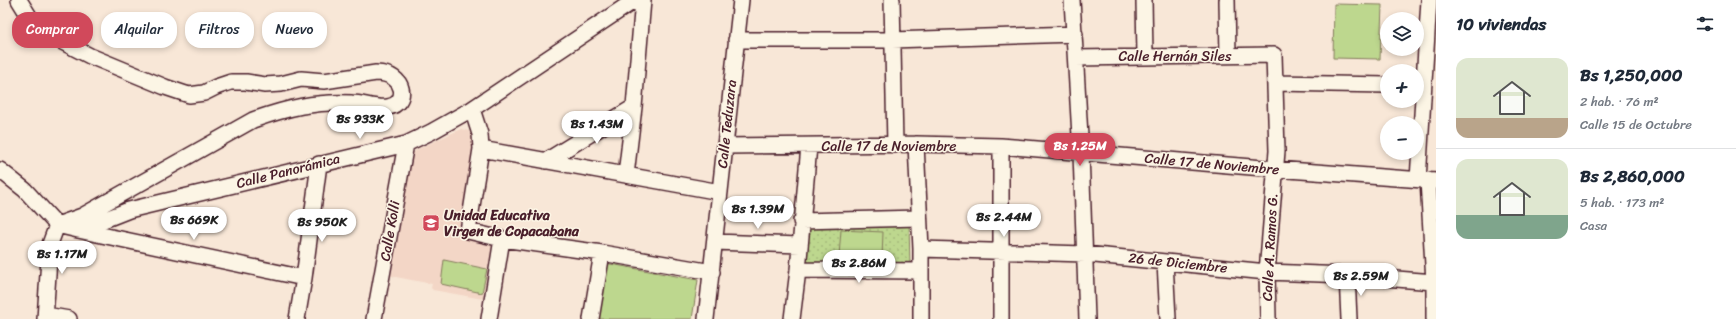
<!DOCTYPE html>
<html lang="es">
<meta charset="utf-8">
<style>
body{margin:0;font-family:Sriracha,sans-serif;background:#f2f2f3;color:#1f2937;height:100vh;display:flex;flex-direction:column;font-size:15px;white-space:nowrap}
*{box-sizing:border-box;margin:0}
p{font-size:13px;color:#747a83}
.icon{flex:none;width:22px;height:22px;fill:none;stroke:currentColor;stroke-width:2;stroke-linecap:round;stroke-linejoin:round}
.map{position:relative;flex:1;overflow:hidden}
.sheet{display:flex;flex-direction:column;background:#fff;width:300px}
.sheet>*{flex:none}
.banner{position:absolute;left:12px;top:12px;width:380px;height:36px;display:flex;gap:8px}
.controls{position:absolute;left:1380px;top:12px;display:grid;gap:8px}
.controls a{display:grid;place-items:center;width:44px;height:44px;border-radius:50%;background:#fff;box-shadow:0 2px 6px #0003;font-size:20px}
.price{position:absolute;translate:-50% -34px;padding:0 9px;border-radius:14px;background:#fff;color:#222;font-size:13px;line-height:26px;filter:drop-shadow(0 1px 2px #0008)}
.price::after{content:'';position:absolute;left:50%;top:24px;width:12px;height:9px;margin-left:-6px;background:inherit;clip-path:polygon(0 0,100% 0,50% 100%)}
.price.selected{background:#d1495b;color:#fff}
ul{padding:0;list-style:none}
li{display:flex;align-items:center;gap:12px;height:100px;padding:0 20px}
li+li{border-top:1px solid #e0e1e3}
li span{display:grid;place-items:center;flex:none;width:112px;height:80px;border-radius:12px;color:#555}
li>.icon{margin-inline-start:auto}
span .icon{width:48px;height:48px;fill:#fffc;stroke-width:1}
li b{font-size:17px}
h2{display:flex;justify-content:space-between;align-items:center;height:48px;padding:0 20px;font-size:17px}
.tag{padding:0 14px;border-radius:16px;background:#fff;box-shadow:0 2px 6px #0003;font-size:14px;line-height:36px}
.tag.selected{background:#d1495b;color:#fff}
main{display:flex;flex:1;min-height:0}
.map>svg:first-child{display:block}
.built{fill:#f3d6c6}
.grass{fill:url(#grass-dots);stroke:#847b5c}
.pitch{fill:#bdd78e;stroke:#847b5c}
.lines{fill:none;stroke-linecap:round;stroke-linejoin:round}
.minor-casing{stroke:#4a1f2b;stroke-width:18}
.minor{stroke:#fcf5e5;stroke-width:15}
.labels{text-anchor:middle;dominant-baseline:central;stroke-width:3;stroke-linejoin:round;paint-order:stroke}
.street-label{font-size:14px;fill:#4a1f2b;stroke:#fcf5e5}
.poi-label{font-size:14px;font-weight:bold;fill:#4a1f2b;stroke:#fcf5e5;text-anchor:start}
</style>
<main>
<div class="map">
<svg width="1436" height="319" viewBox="0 0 1436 319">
<defs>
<pattern id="grass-dots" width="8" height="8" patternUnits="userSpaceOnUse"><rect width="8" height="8" fill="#bdd78e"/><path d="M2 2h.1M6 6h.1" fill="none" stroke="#a4b87b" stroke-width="1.8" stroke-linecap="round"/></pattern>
</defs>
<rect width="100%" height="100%" fill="#f8e7d7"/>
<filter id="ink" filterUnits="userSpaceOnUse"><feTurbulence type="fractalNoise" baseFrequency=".025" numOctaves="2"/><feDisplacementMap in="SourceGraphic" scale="8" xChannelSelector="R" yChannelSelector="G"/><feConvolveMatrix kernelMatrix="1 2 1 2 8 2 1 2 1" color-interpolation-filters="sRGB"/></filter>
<g filter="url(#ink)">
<!-- built -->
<path class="built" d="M461 129 469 131 475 144 458 237 492 246V248L483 299 433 290 431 288 432 284 391 276 412 155 416 150Z"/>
<!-- grass -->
<path class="grass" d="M909 222 910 264 805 263 807 227Z"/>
<!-- pitch -->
<path class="pitch" d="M1334 4 1382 5 1380 59 1333 58Z
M841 230 883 232 882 258 839 256Z
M444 260 487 269 482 293 441 284Z
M605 263 698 280 692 319H596Z"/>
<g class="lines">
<defs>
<path id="minor" d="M19 0 32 21 47 34 90 56 165 87 189 95 204 93 216 87 231 82H246L265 85 281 84 301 79 324 81 376 73C406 73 409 104 388 107 376 109 363 103 352 103 315 101 287 108 253 120L82 216 57 225 50 244 45 319
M892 0 895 145
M1072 0 1081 153 1087 319
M1144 0 1145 56
M1227 0 1228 56
M736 40H892L1075 34
M1076 58 1274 55 1277 151 1267 272 1268 319
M1275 83 1387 85
M472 109 480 134 481 149 468 231 502 239 602 253 712 272
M916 144 921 249V319
M725 146 916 144 1001 146 1275 169 1436 181
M481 149 720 192
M546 161 634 107
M0 170 25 190 57 225 78 230 129 210 406 144 431 132 472 109 635 0
M626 175 634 107 643 0
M1418 180 1429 0
M1428 180 1434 282V319
M801 221 919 218
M78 230 304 278
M715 242 800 245
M921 249 1085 254 1267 272 1347 275 1434 282
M1165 262 1168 319
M798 270 921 271
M1347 275 1349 319
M46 315 69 319
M297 319 304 278 319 164
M374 319 406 144
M489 319 502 239
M591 319 602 253
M706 319 741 0
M792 319 798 270 809 146
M1001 319V146"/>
</defs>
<!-- minor casing -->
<use href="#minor" class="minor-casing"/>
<!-- minor -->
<use href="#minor" class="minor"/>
</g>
</g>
<!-- icons -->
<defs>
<symbol id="school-square" viewBox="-11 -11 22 22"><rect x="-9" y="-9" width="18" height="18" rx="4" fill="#d1495b" stroke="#fcf5e5"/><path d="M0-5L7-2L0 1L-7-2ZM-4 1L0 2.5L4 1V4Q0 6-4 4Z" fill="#fff"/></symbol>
</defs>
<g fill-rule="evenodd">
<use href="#school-square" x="421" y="213" width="20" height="20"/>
</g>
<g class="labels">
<!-- street labels -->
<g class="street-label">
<text x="1175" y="56">Calle Hernán Siles</text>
<text transform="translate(727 124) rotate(-84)">Calle Teduzara</text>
<text x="889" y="146">Calle 17 de Noviembre</text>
<text transform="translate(1212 164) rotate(5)">Calle 17 de Noviembre</text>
<text transform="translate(288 171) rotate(-14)">Calle Panorámica</text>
<text transform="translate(390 231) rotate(-80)">Calle Kolli</text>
<text transform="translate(1270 247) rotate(-87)">Calle A. Ramos G.</text>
<text transform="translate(1178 263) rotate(6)">26 de Diciembre</text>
</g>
<!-- poi labels -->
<g class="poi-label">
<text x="444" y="215">Unidad Educativa<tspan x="444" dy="16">Virgen de Copacabana</tspan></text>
</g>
</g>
</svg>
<div class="controls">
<a><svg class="icon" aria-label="layers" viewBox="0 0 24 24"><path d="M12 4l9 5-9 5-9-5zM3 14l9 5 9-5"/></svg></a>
<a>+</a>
<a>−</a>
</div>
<b class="price" style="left:360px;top:140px">Bs 933K</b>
<b class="price" style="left:597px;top:145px">Bs 1.43M</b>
<b class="price selected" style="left:1080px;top:167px">Bs 1.25M</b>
<b class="price" style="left:758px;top:230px">Bs 1.39M</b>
<b class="price" style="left:1004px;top:238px">Bs 2.44M</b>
<b class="price" style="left:194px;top:241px">Bs 669K</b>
<b class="price" style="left:322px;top:243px">Bs 950K</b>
<b class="price" style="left:62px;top:275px">Bs 1.17M</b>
<b class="price" style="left:859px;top:284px">Bs 2.86M</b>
<b class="price" style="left:1361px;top:297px">Bs 2.59M</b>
<div class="banner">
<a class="tag selected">Comprar</a>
<a class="tag">Alquilar</a>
<a class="tag">Filtros</a>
<a class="tag">Nuevo</a>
</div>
</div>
<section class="sheet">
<h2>10 viviendas<svg class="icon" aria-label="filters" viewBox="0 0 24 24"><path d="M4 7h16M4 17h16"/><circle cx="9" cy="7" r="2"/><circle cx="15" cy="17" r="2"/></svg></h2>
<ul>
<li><span style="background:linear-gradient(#dfe7d0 75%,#b9a48a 0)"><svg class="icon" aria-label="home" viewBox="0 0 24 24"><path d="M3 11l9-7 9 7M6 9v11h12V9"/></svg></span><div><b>Bs 1,250,000</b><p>2 hab. · 76 m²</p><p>Calle 15 de Octubre</p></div></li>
<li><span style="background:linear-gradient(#dfe7d0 70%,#7fa58c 0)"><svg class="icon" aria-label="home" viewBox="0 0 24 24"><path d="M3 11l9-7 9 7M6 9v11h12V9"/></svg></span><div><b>Bs 2,860,000</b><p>5 hab. · 173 m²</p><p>Casa</p></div></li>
</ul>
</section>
</main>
